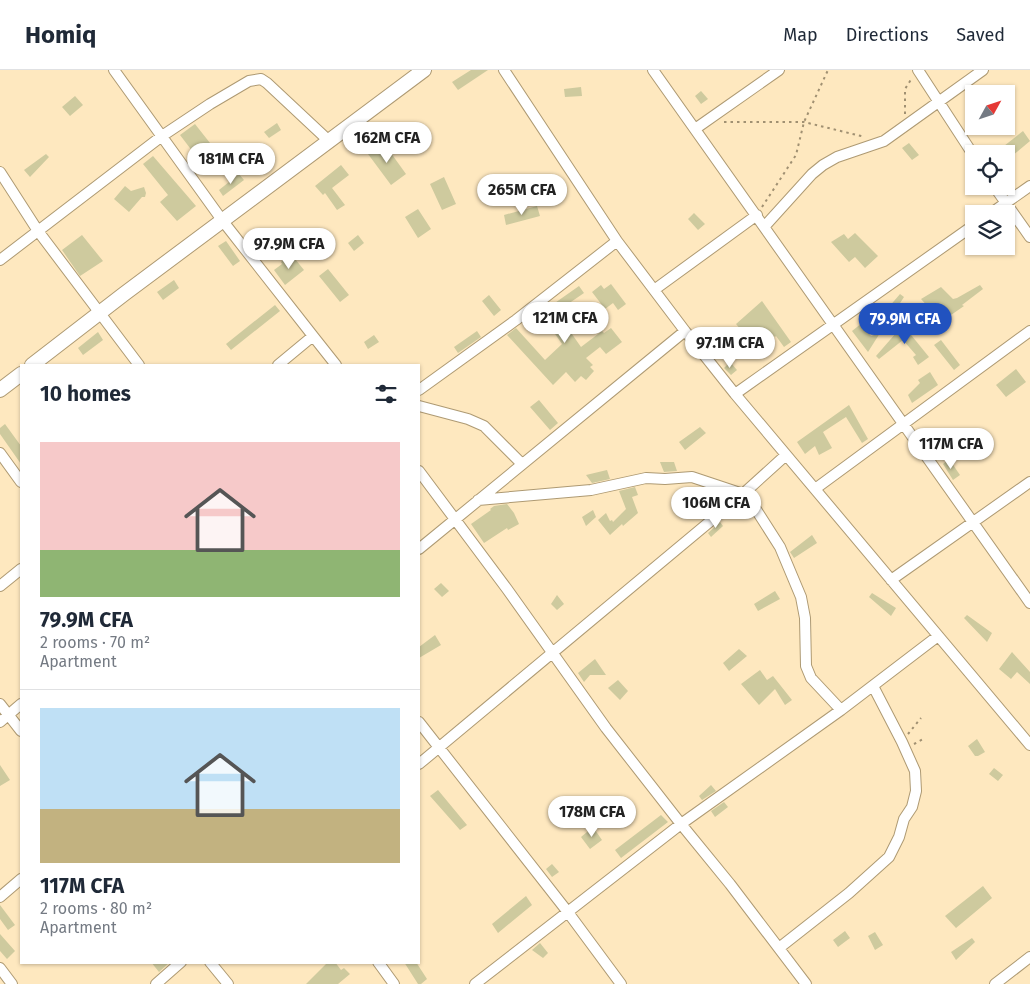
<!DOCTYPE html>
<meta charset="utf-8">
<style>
body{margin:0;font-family:"Fira Sans",sans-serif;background:#f2f2f3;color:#1f2937;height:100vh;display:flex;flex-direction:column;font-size:19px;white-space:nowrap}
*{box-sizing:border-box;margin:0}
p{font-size:16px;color:#747a83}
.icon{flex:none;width:28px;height:28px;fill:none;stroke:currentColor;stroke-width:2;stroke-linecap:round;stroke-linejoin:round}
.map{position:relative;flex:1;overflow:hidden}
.sheet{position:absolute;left:20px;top:294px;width:400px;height:600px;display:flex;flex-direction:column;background:#fff;border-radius:0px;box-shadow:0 1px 4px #0004}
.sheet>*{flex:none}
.needle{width:32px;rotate:50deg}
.buttons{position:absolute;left:965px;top:15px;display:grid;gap:10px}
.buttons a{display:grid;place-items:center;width:50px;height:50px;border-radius:0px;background:#fff;box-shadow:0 1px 4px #0004;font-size:25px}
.price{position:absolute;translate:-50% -42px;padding:0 11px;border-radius:18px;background:#fff;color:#222;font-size:16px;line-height:32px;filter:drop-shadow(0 1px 2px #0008)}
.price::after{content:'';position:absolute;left:50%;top:30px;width:15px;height:11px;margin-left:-8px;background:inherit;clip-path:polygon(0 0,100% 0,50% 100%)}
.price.on{background:#2152bf;color:#fff}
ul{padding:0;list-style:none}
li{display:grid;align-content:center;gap:10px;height:265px;padding:0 20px}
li+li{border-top:1px solid #e0e1e3}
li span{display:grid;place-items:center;height:155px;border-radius:0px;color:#555}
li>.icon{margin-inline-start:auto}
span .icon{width:90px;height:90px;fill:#fffc;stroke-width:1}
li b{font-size:21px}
h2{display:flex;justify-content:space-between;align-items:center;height:60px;padding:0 20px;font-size:21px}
header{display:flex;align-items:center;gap:30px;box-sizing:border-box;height:70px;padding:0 25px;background:#fff;border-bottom:1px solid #e0e1e3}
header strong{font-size:24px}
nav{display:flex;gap:28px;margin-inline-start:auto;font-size:18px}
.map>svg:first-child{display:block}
.building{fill:#ceca9e}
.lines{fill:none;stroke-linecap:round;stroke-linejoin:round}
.street-casing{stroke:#ae9a73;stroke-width:12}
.secondary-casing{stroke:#ae9a73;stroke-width:16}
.path{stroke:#a09072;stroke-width:2;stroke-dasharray:2.5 4;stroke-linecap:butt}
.street{stroke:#fff;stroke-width:10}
.secondary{stroke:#fff;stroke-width:14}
</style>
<header>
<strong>Homiq</strong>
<nav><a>Map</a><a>Directions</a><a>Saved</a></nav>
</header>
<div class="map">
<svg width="1030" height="914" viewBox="0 0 1030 914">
<rect width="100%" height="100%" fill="#fee8bf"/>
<!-- building -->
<path class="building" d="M471 0H488L458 20 452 12Z
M581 17 582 26 565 27 564 19Z
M701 21 708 29 701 34 695 26Z
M75 26 83 35 70 46 62 37Z
M277 53 281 60 269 68 264 62Z
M195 54 210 73 196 86 180 65Z
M1023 61 1030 71 1012 86 1004 76Z
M383 72 406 104 391 115 368 84Z
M909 73 919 85 912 90 902 78Z
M46 84 49 87 30 107 24 100Z
M153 86 196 136 177 151 160 132 168 125 143 94Z
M341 95 349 105 332 118 345 135 337 140 325 123 323 125 315 116Z
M239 104 244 110 223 126 219 120Z
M444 107 456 134 442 140 430 114Z
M125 116 131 121 144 117 146 123 145 127H142L129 142 114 129Z
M537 136 540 146 506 155 504 145Z
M418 139 431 159 418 168 405 147Z
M694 143 705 154 698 160 688 149Z
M855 163 878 186 865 198 855 187 849 192 831 172 844 164 848 169Z
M82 165 103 191 80 206 62 180Z
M358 165 364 173 354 181 348 173Z
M226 171 240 191 233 196 218 176Z
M291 184 304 200 285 215 274 200 282 194 281 192Z
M328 199 349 225 340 232 319 206Z
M174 210 179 218 163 230 157 222Z
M611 214 626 234 618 240 613 233 605 239 592 222 601 215 604 219Z
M980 215 983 219 962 235 964 236 951 245 949 243 941 251 921 229 941 217 953 229 957 228Z
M579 216 584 223 565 236 575 251 567 257 581 277 602 261 604 263 611 258 622 272 606 284 600 277 586 288 593 295 590 297 594 301 586 310 581 306 575 312 566 302 553 315 507 265 516 258 545 290 562 274 539 241 550 232 552 235Z
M900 224 904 227 887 253 878 242 886 236 888 238Z
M489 225 501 240 494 246 482 231Z
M762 231 791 272 784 277 776 266 775 267 772 264 758 276 760 278 753 284 743 272 748 268 736 254Z
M275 235 280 241 231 280 226 274Z
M862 253 871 266 880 263 868 282 852 261Z
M903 255 929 287 918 295 913 287 916 285 903 270 879 289 876 286Z
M477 261 481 267 458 283 454 277Z
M98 262 103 270 83 285 78 278Z
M374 265 379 272 368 279 364 272Z
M941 270 960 295 954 300 934 275Z
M730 292 737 300 731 305 724 298Z
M1016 299 1026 312 1006 327 996 315Z
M930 302 938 315 912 333 908 325 920 313 918 310Z
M539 330 558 353 550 360 530 337Z
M849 335 868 369 862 373 846 347 823 362 832 378 819 385 815 376 805 384 797 372Z
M5 354 21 376V394L0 364V358Z
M700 357 706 363 685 380 679 372Z
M949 389 960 405 953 410 943 394Z
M660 392H674L677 401 664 402Z
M607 400 610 409 592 413 586 405Z
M635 417 638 425 632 427 638 443 623 456 622 454 610 465 598 450 606 443 610 451 612 450 613 452 626 439 619 421Z
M507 434 514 443 519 454 508 460 507 458 484 473 471 454 491 440 490 439 494 436Z
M593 440 596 447 586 456 582 447Z
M720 452 723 456 711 467 708 463Z
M812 465 817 473 794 488 790 482Z
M441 513 449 521 442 527 434 519Z
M775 521 780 529 758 541 754 534Z
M872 523 896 538 891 546 869 527Z
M557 525 564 534 557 540 551 534Z
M967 545 992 563 987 572 964 548Z
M435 565 441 575 419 588V577Z
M739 579 747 586 729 601 723 593Z
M1012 582 1030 602V614L1017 602 1011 609 999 599Z
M595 589 606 605H590L584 612 578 603Z
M760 600 767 610 773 606 792 630 785 635 775 619 759 635 741 614Z
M618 610 628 621 620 630 608 618Z
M977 669 985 682 978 686H975L968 676Z
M0 695 10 710 0 716Z
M994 698 1003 705 998 711 989 704Z
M711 715 716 721 702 730 699 726Z
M438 720 467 755 460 760 430 726Z
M724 732 728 737 715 747 711 741Z
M661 745 668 752 621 788 615 780Z
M593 757 602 770 590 779 581 767Z
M552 794 559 802 552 807 546 799Z
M983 816 992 828 956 858 945 846Z
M526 826 532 835 498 863 492 854Z
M0 835 15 855 8 860 0 849Z
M845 861 850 868 838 877 833 870Z
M875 862 883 875 875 880 868 866Z
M0 864 15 881 7 889 0 881Z
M972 868 975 872 956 890 951 882Z
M540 873 548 883 543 888 532 880Z
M151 892H170L159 902Z
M328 892H335L341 900 344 898 350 904 338 914H306Z
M404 892H416L427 909 421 914H418Z"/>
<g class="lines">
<defs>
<path id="street" d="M114 0 222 150 313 266
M504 0 617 171 685 261 735 324 1030 675
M653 0 1030 533
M918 0 974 86
M695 59 779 0
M0 102 38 161 139 295
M994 116 1030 167
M990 144 1030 116
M765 156 812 104 823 95 837 87 884 71 983 0
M0 190 162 66 210 34 249 11 261 9 267 13 329 71
M654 220 757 145
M278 295 313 266 336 295
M419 320 516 250 617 171
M735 324 974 155
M419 336 468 349 484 356 522 394
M0 383 21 412
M419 401 507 519 606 658 681 754 730 814 806 914
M815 419 1030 261
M478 430 591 420 646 408 665 409 692 407 743 424 750 430 780 477 801 527 805 548 806 596 811 608 841 640
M419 479 685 261
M891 510 1030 412
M0 516 21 499
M0 634 21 661
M0 652 21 634
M419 652 567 841 621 914
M419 694 743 424 786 385
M0 827 21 809
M779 878 849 823 889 787 899 767 904 749 912 737 916 721 915 701 902 672 873 616
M210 892 228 914
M378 892 394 914
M0 898 12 914
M156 914 181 892
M475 914 681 754 841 640 938 566
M995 914 1030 887"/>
<path id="secondary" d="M32 295 124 224 424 0
M0 320 21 304"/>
</defs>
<!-- street casing -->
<use href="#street" class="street-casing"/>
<!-- secondary casing -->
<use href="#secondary" class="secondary-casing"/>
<!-- path -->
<path class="path" d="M905 44V19L912 8
M724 52H804L865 67
M762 137 796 85 804 52 828 0
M908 664 921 648
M914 674 925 668"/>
<!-- street -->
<use href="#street" class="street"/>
<!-- secondary -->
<use href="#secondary" class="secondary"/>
</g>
</svg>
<div class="buttons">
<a><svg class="needle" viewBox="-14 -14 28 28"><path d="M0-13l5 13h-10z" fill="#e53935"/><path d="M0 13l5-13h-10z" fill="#747a83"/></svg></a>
<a><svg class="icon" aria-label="locate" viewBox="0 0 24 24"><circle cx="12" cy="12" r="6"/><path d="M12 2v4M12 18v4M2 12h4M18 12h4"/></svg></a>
<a><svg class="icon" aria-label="layers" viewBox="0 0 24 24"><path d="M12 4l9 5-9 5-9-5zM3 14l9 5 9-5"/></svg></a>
</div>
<b class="price" style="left:387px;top:94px">162M CFA</b>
<b class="price" style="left:231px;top:115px">181M CFA</b>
<b class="price" style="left:522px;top:146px">265M CFA</b>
<b class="price" style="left:289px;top:200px">97.9M CFA</b>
<b class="price" style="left:565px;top:274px">121M CFA</b>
<b class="price on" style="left:905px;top:275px">79.9M CFA</b>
<b class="price" style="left:730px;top:299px">97.1M CFA</b>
<b class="price" style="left:951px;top:400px">117M CFA</b>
<b class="price" style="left:716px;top:459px">106M CFA</b>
<b class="price" style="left:592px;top:768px">178M CFA</b>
<section class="sheet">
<h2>10 homes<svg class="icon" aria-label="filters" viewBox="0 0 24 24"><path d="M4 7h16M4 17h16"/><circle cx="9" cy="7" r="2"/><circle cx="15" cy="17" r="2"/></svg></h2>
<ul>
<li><span style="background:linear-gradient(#f6c9c9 70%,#8fb573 0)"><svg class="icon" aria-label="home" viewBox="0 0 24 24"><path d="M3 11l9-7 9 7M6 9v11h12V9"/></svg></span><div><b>79.9M CFA</b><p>2 rooms · 70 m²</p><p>Apartment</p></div></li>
<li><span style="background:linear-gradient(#bfe0f5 65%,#c2b280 0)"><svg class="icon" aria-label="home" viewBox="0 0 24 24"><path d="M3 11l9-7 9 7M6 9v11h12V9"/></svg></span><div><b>117M CFA</b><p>2 rooms · 80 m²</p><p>Apartment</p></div></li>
</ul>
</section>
</div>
